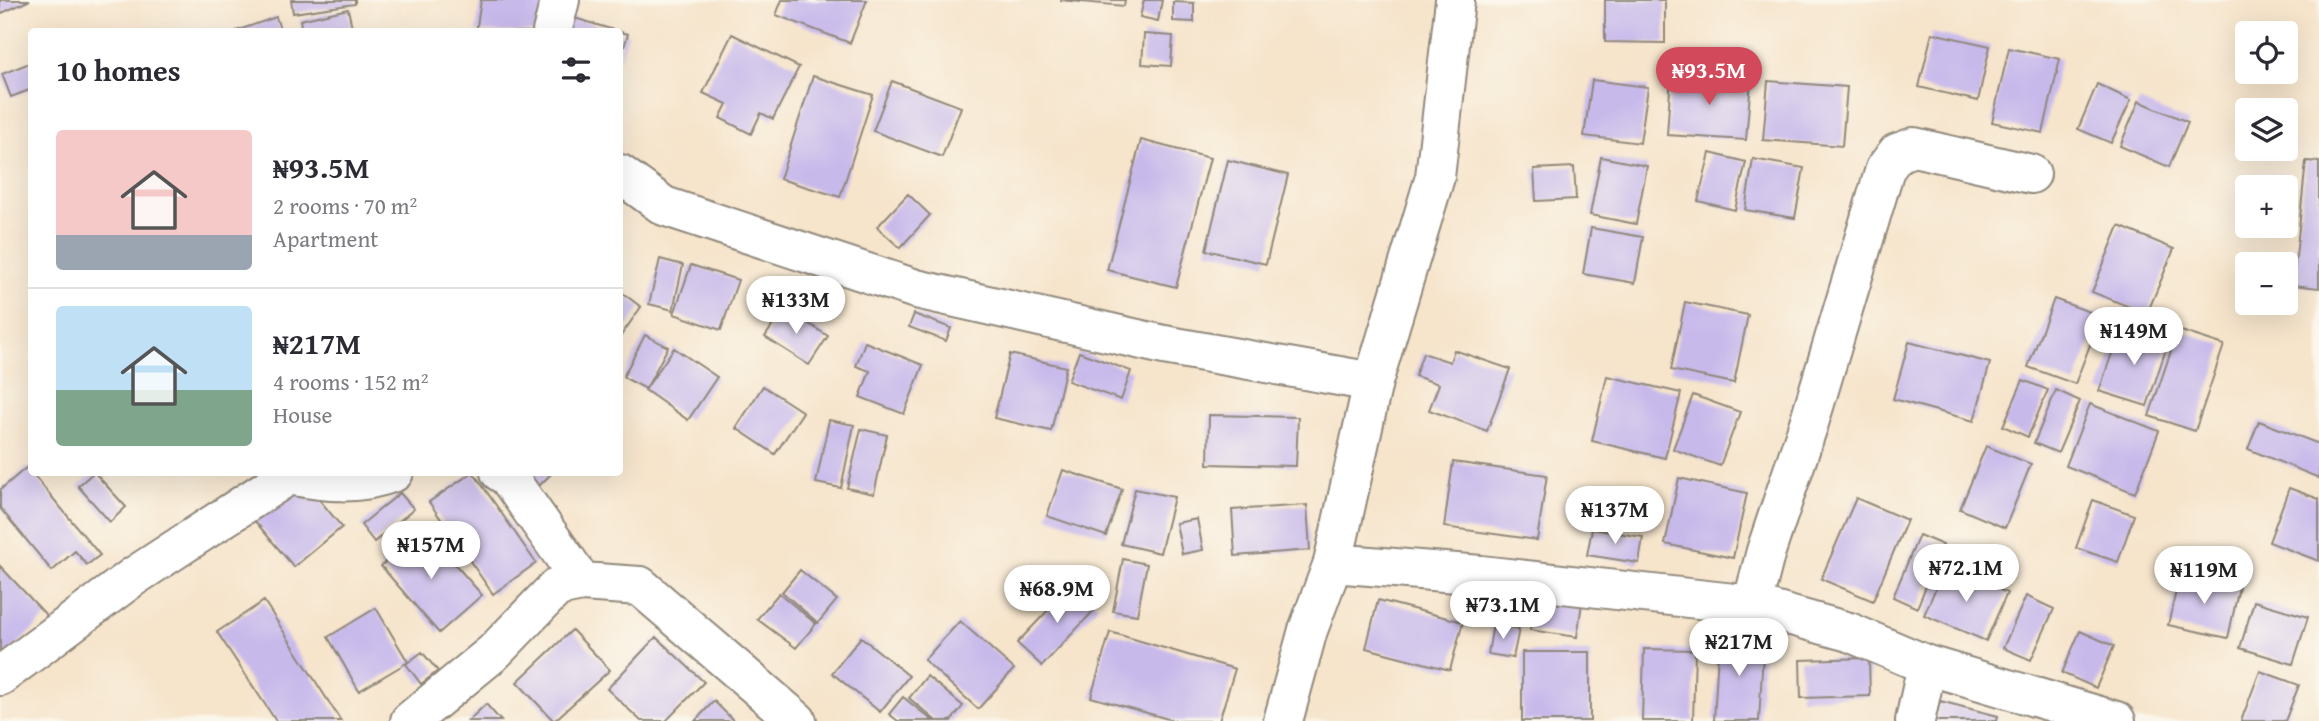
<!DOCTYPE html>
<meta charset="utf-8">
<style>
body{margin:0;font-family:"Gentium Book Plus",serif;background:#f2f2f3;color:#2b2b33;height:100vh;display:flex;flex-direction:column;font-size:26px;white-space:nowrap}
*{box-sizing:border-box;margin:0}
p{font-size:23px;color:#7c7c81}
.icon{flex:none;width:38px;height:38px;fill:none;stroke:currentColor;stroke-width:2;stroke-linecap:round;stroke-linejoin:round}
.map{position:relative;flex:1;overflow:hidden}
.panel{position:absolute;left:28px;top:28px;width:595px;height:448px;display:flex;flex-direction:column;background:#fff;border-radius:7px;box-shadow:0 7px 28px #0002}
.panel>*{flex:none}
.fabs{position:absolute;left:2235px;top:21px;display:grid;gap:14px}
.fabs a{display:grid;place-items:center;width:63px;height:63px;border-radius:7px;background:#fff;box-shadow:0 7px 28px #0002;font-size:35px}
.price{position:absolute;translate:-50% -60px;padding:0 16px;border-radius:24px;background:#fff;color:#222;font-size:23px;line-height:46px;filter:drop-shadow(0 2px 4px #0008)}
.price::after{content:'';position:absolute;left:50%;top:42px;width:21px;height:16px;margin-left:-10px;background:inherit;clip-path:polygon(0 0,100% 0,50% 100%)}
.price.active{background:#d1495b;color:#fff}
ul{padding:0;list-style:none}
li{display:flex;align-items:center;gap:21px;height:175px;padding:0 28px}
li+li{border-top:2px solid #e1e1e2}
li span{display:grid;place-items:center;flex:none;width:196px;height:140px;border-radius:7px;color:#555}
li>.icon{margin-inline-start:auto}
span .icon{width:84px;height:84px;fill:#fffc;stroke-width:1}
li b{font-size:30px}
h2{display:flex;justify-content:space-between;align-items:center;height:84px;padding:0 28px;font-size:30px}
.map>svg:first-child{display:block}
.building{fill:#c8b9eb}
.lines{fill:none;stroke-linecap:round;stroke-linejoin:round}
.minor-casing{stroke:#90887b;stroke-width:42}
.minor{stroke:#fff;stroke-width:38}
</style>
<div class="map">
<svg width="2319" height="721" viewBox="0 0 2319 721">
<rect width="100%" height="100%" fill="#fbf7ec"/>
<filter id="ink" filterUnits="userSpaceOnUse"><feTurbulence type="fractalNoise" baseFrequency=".0143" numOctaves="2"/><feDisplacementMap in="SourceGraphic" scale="14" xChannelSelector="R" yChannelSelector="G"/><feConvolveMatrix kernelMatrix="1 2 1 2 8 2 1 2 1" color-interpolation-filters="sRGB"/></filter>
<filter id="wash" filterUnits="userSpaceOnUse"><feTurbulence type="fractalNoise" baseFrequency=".00686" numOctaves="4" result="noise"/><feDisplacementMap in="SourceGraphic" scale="28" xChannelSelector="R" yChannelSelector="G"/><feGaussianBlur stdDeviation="1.57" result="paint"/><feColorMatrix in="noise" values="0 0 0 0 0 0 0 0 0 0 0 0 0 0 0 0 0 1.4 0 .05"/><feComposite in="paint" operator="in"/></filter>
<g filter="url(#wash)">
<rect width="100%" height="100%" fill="#f6e4cb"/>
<g id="blocks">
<!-- building -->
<path class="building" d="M0 0H30L0 14Z
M291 0H355V4L293 13Z
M481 0H546L541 32H476Z
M782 0H867L850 43 776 15Z
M1060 0H1125L1124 6Z
M1144 0H1162L1158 21 1140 17Z
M1605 0H1665V43L1605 42Z
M1173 2 1194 3V22L1173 21Z
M348 9 353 32H302L300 20Z
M568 16 617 31V32H564Z
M276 17 281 32H236V31Z
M620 32 628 34 620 60Z
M1932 33 1990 46 1978 101 1919 87Z
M732 34 799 67 773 119 761 113 751 134 720 118 727 104 703 93Z
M1144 34 1173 36 1171 66 1142 64Z
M2009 48 2060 59 2043 133 1992 122Z
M32 62V89L11 97 2 74Z
M1671 74 1751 80 1746 140 1667 135Z
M813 76 873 95 840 197 780 179Z
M1592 80 1648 87 1640 143 1584 136Z
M892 81 961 107 942 157 873 131Z
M1768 81 1847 87 1842 146 1763 140Z
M2097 84 2131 100 2111 143 2078 129Z
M2139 101 2188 122 2169 167 2120 146Z
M1141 140 1210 158 1176 287 1107 270Z
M1710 153 1746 162 1735 210 1698 201Z
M1601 157 1647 166 1636 224 1590 215Z
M1753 159 1804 168 1795 218 1745 210Z
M1228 160 1288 175 1266 264 1206 250Z
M2306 161 2319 162V288L2293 285Z
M1574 167 1576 199 1536 201 1534 169Z
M908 194 930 215 900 248 877 227Z
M2119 226 2174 249 2147 314 2092 292Z
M1591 228 1643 237 1635 283 1583 274Z
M660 259 683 265 673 310 649 304Z
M691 265 738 280 721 330 674 314Z
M620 291 641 307 620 337Z
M2054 299 2101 316 2075 384 2028 367Z
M1685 302 1748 315 1734 383 1671 370Z
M784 308 828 336 809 365 765 337Z
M914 314 951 328 946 341 909 327Z
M2121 327 2168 343 2147 406 2099 391Z
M2178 330 2224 345 2195 431 2149 416Z
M645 335 668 347 646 389 623 377Z
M865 342 923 365 904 414 860 397 870 371 856 366Z
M1909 342 1990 363 1974 421 1893 399Z
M674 348 717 377 688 420 645 390Z
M1454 350 1510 369 1487 431 1429 410 1439 384 1415 376 1423 353 1450 362Z
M1079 352 1131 371 1121 400 1068 381Z
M1010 354 1066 367 1051 431 994 418Z
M1607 376 1681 393 1665 458 1592 441Z
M2023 380 2048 390 2028 437 2003 426Z
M763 386 803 412 775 454 736 428Z
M2056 390 2080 401 2058 453 2034 443Z
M1693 395 1740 412 1720 466 1673 449Z
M2090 404 2159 431 2135 493 2066 466Z
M1209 415 1298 417 1296 466 1208 464Z
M829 420 854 425 841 488 816 483Z
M2259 421 2319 444V478L2248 449Z
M861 429 887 435 874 494 847 488Z
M1986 446 2031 464 2005 528 1960 509Z
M1453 462 1547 475 1537 540 1444 527Z
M27 467 100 555 87 565 75 551 52 571 0 508V490Z
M1063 470 1122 489 1106 536 1047 516Z
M94 472 126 507 110 522 78 486Z
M473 472 536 563 493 594 429 502Z
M522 472H553L537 488Z
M1679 478 1747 493 1733 558 1665 544Z
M302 479 342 527 294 567 254 520Z
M2289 488 2319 499V561L2269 542Z
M1135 489 1174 497 1160 553 1121 544Z
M400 493 414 509 374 542 361 525Z
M1856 498 1907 520 1873 601 1821 579Z
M2093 500 2134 515 2118 562 2076 548Z
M1307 505 1310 550 1235 556 1232 510Z
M1197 519 1203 550 1182 554 1176 523Z
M423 528 482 595 439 633 381 566Z
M1592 529 1643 537 1639 563 1587 555Z
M1919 535 1943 545 1917 608 1893 597Z
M1123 559 1147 564 1137 615 1113 611Z
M0 566 47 616 5 656 0 651Z
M1945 567 2007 593 1986 641 1924 615Z
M800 570 837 600 818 623 782 592Z
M2180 574 2239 587 2228 638 2168 625Z
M1073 584 1098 606 1042 666 1017 643Z
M779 593 816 624 796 648 757 619Z
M1535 596 1582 603 1577 637 1530 630Z
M2026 596 2054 609 2031 660 2003 648Z
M1378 600 1463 622 1450 670 1366 648Z
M264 601 341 721H276L217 632Z
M2254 601 2308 617 2293 664 2240 648Z
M376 608 408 662 359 691 328 637Z
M960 621 1014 669 978 709 924 660Z
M1493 624 1519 629 1513 658 1488 654Z
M572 630 610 670 554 721 517 682Z
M2080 631 2114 646 2096 688 2062 673Z
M1110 632 1235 669 1219 721H1175L1091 697Z
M1719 634 1764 636 1759 721H1714Z
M656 637 704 682 666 721H641L607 689Z
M861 637 909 676 880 712 832 673Z
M1644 649 1695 650 1693 721H1642Z
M422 652 438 671 421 684 406 664Z
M1522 652H1590V721H1522Z
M1869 658 1870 696 1801 698 1800 660Z
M2260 671 2299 685 2285 721H2241Z
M927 676 963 706 951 721H936L909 698Z
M903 697 933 721H898L889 714Z
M714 701 734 721H695Z
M1940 701 1998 716 1997 721H1935Z
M486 704 501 721H468Z"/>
</g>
</g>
<g filter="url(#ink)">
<use href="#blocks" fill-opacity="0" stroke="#90887b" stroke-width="2"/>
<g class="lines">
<defs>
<path id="minor" d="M552 32 560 0
M620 174 664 206 916 289 1164 345 1373 382
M500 472 508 477 582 582
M1333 563 1481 575 1752 605 1849 632 1927 665 2116 721
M1752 605 1766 551 1809 423 1885 169 1897 153 1914 147 2031 174
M0 676 133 577 289 475C326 482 359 486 394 472
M410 721 493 653 557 587 582 582 640 586 797 721
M1283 721 1308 630 1333 563 1373 382 1435 177 1455 0
M1915 721 1927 665"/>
</defs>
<!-- minor casing -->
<use href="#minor" class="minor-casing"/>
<!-- minor -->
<use href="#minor" class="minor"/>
</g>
</g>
</svg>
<div class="fabs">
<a><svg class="icon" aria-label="locate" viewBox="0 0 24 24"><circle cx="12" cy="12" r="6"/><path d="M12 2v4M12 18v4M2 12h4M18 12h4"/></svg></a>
<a><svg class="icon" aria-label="layers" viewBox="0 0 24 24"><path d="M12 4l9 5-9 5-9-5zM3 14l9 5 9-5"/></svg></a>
<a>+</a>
<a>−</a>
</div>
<b class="price active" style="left:1709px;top:107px">₦93.5M</b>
<b class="price" style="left:796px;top:336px">₦133M</b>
<b class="price" style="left:2134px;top:367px">₦149M</b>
<b class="price" style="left:1615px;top:546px">₦137M</b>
<b class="price" style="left:431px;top:581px">₦157M</b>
<b class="price" style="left:1966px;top:604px">₦72.1M</b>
<b class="price" style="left:2204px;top:606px">₦119M</b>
<b class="price" style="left:1057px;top:625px">₦68.9M</b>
<b class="price" style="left:1503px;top:641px">₦73.1M</b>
<b class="price" style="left:1739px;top:678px">₦217M</b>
<section class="panel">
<h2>10 homes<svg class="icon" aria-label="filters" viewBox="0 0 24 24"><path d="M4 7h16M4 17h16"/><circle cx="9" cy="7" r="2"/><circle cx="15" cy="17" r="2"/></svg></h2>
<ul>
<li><span style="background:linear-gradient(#f6c9c9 75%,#9aa5b1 0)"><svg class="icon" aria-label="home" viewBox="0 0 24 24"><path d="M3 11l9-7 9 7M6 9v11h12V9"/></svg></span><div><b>₦93.5M</b><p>2 rooms · 70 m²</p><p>Apartment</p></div></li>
<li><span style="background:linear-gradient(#bfe0f5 60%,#7fa58c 0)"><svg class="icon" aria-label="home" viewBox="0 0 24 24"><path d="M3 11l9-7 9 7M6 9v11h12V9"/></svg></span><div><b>₦217M</b><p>4 rooms · 152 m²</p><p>House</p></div></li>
</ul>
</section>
</div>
